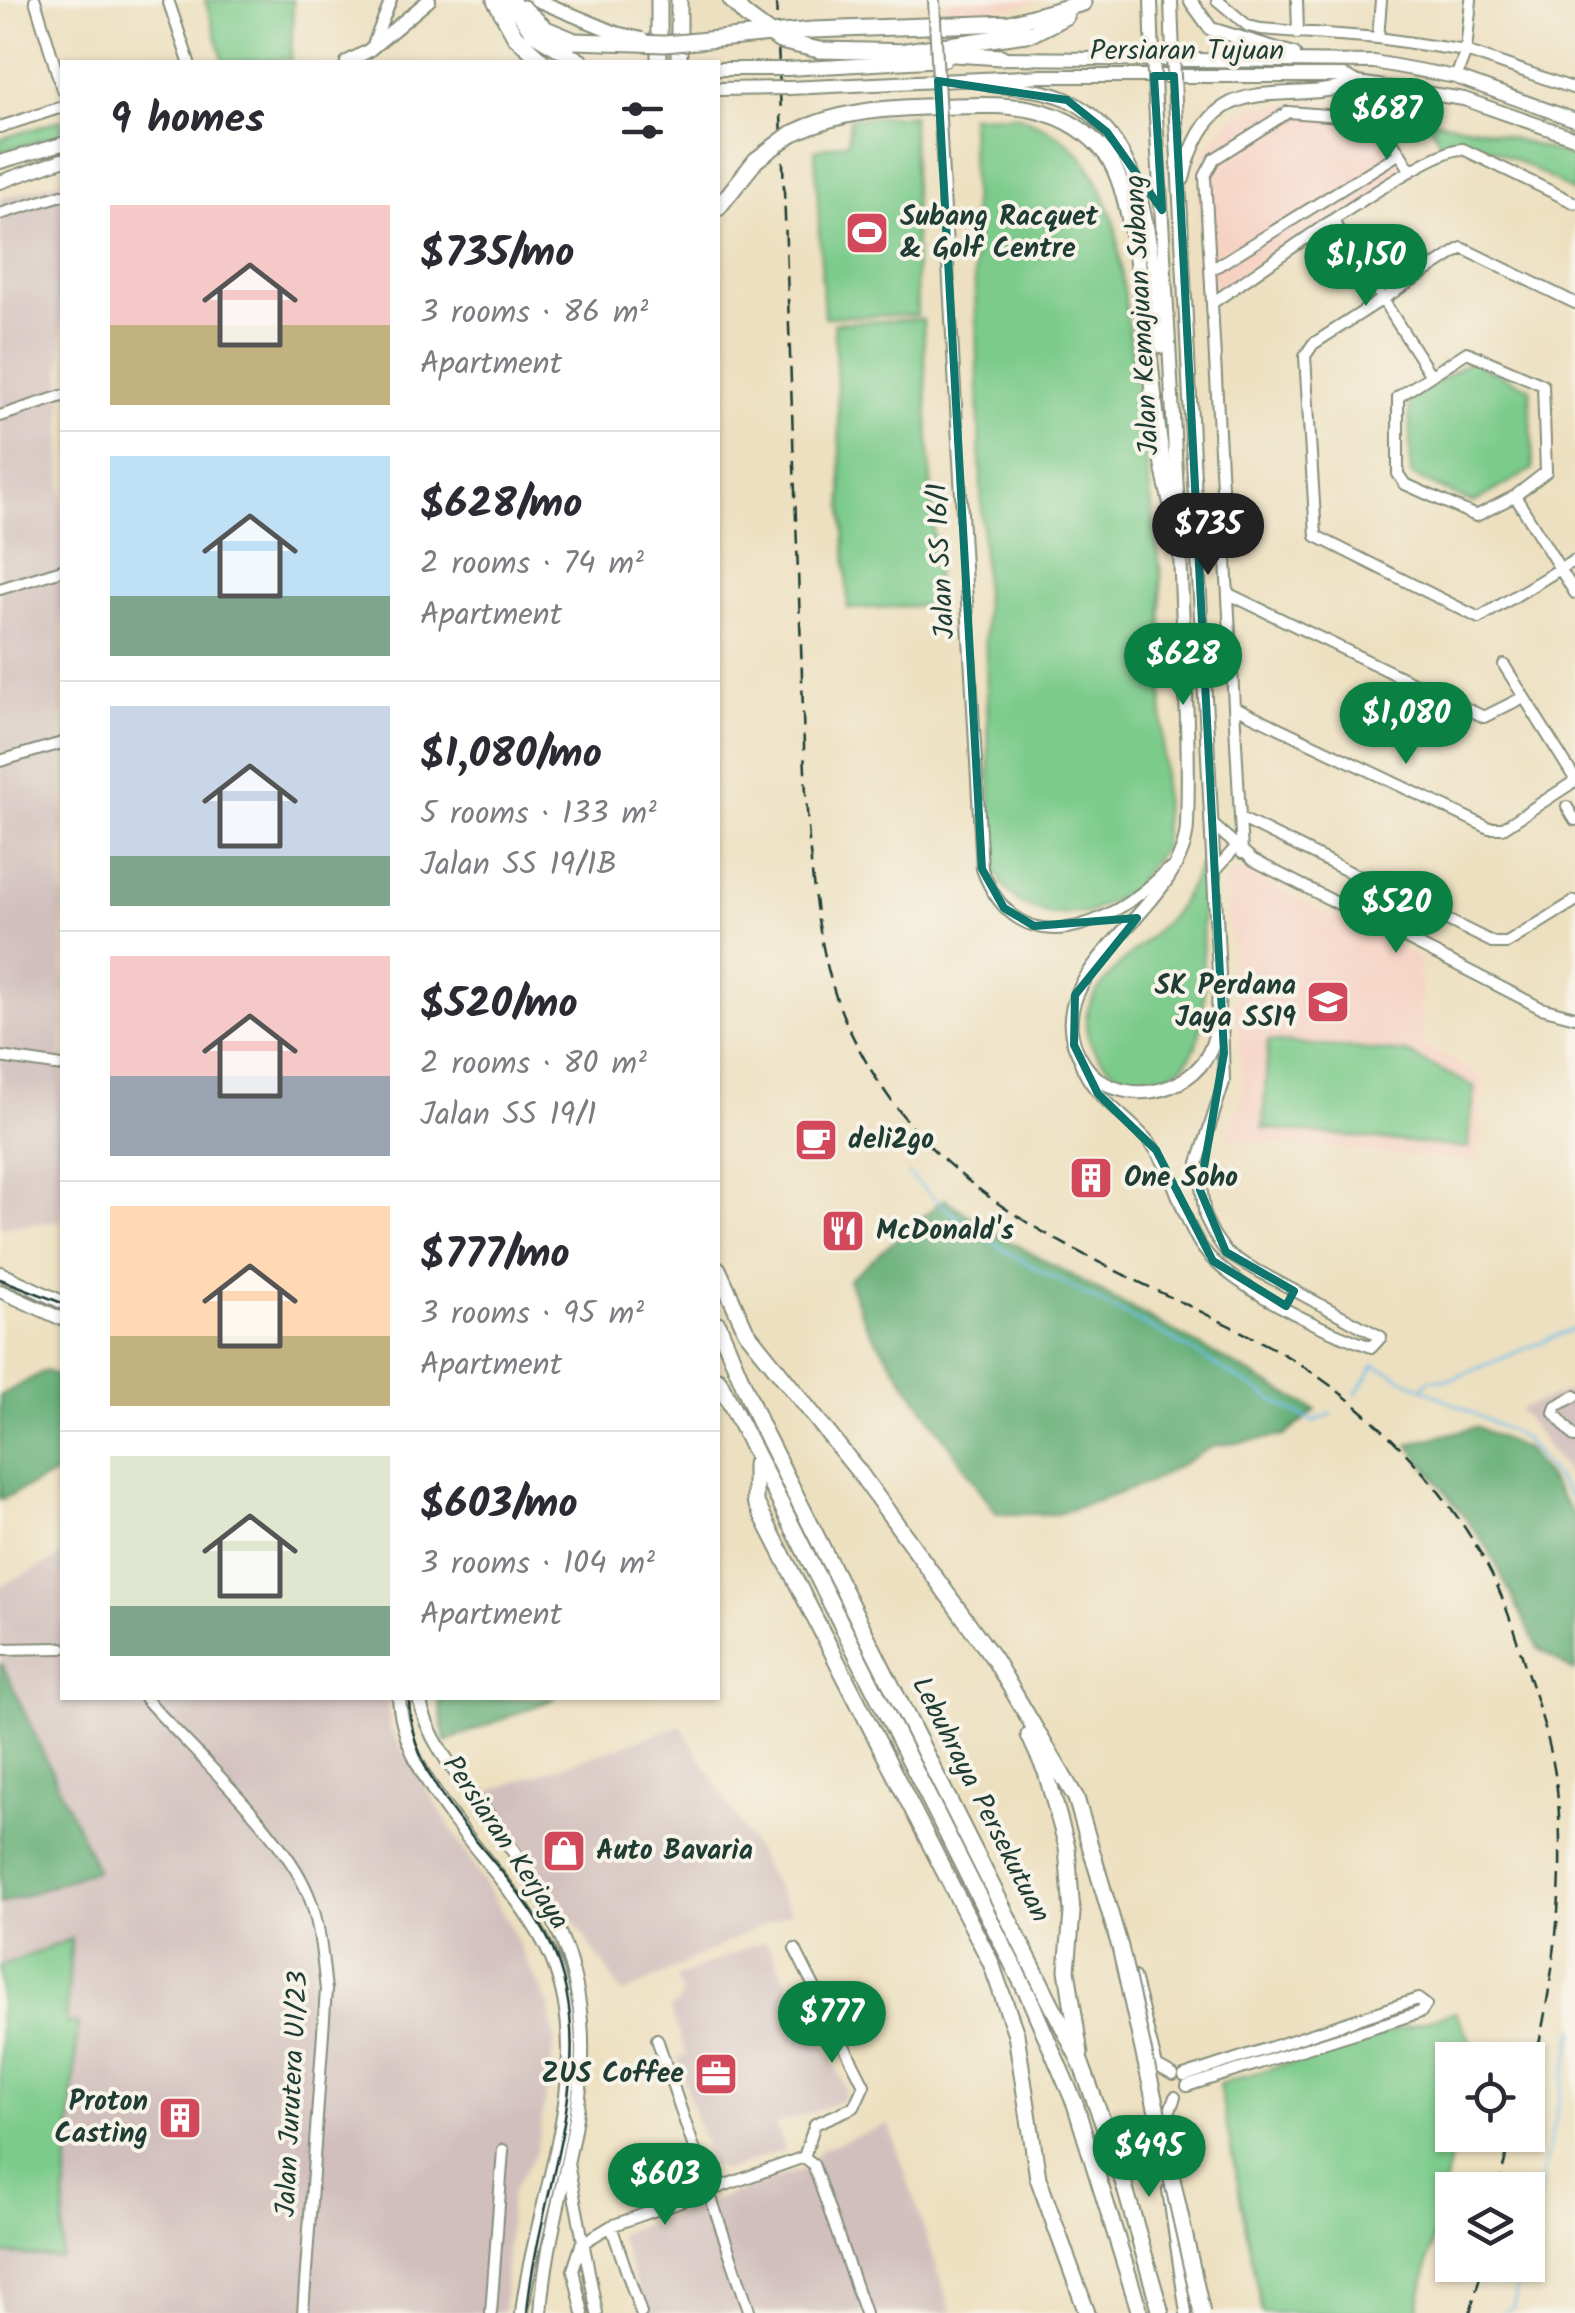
<!DOCTYPE html>
<meta charset="utf-8">
<style>
body{margin:0;font-family:Kalam,sans-serif;background:#f2f2f3;color:#2b2b33;height:100vh;display:flex;flex-direction:column;font-size:38px;white-space:nowrap}
*{box-sizing:border-box;margin:0}
p{font-size:32px;color:#7c7c81}
.icon{flex:none;width:55px;height:55px;fill:none;stroke:currentColor;stroke-width:2;stroke-linecap:round;stroke-linejoin:round}
.map{position:relative;flex:1;overflow:hidden}
.side{position:absolute;left:60px;top:60px;width:660px;height:1640px;display:flex;flex-direction:column;background:#fff;border-radius:0px;box-shadow:0 2px 8px #0004}
.side>*{flex:none}
.tools{position:absolute;left:1435px;top:2042px;display:grid;gap:20px}
.tools a{display:grid;place-items:center;width:110px;height:110px;border-radius:0px;background:#fff;box-shadow:0 2px 8px #0004;font-size:50px}
.price{position:absolute;translate:-50% -85px;padding:0 22px;border-radius:35px;background:#0b8043;color:#fff;font-size:32px;line-height:65px;filter:drop-shadow(0 2px 5px #0008)}
.price::after{content:'';position:absolute;left:50%;top:60px;width:30px;height:22px;margin-left:-15px;background:inherit;clip-path:polygon(0 0,100% 0,50% 100%)}
.price.current{background:#222;color:#fff}
ul{padding:0;list-style:none}
li{display:flex;align-items:center;gap:30px;height:250px;padding:0 50px}
li+li{border-top:2px solid #e1e1e2}
li span{display:grid;place-items:center;flex:none;width:280px;height:200px;border-radius:0px;color:#555}
li>.icon{margin-inline-start:auto}
span .icon{width:120px;height:120px;fill:#fffc;stroke-width:1}
li b{font-size:42px}
h2{display:flex;justify-content:space-between;align-items:center;height:120px;padding:0 50px;font-size:42px}
.map>svg:first-child{display:block}
.built{fill:#f6d2c3}
.industrial{fill:#d1bfbd}
.green{fill:#7ccb8b;stroke:#4e8460;stroke-width:2.5}
.forest{fill:#65af77;stroke:#427656;stroke-width:2.5}
.lines{fill:none;stroke-linecap:round;stroke-linejoin:round}
.stream{stroke:#72c0ec;stroke-width:2.5}
.minor-casing{stroke:#868e7a;stroke-width:14}
.major-casing{stroke:#868e7a;stroke-width:16}
.highway-casing{stroke:#868e7a;stroke-width:19}
.minor{stroke:#fff;stroke-width:10}
.major{stroke:#fff;stroke-width:12}
.highway{stroke:#fff;stroke-width:15}
.tram{stroke:#1f3d34;stroke-width:2.5}
.rail{stroke:#1f3d34;stroke-width:2.5;stroke-dasharray:15 8;stroke-linecap:butt}
.minor-bridge-casing{stroke:#868e7a;stroke-width:14;stroke-linecap:butt}
.major-bridge-casing{stroke:#868e7a;stroke-width:16;stroke-linecap:butt}
.highway-bridge-casing{stroke:#868e7a;stroke-width:19;stroke-linecap:butt}
.minor-bridge{stroke:#fff;stroke-width:10}
.major-bridge{stroke:#fff;stroke-width:12}
.highway-bridge{stroke:#fff;stroke-width:15}
.marked{fill:none;stroke:#0f766e;stroke-width:8;stroke-linejoin:round}
.labels{text-anchor:middle;dominant-baseline:central;stroke-width:8;stroke-linejoin:round;paint-order:stroke}
.street-label{font-size:28px;fill:#1f3d34;stroke:#f7f3e8}
.poi-label{font-size:28px;font-weight:bold;fill:#1f3d34;stroke:#f7f3e8;text-anchor:start}
</style>
<div class="map">
<svg width="1575" height="2313" viewBox="0 0 1575 2313">
<rect width="100%" height="100%" fill="#f7f3e8"/>
<filter id="ink" filterUnits="userSpaceOnUse"><feTurbulence type="fractalNoise" baseFrequency=".01" numOctaves="2"/><feDisplacementMap in="SourceGraphic" scale="20" xChannelSelector="R" yChannelSelector="G"/><feConvolveMatrix kernelMatrix="1 2 1 2 8 2 1 2 1" color-interpolation-filters="sRGB"/></filter>
<filter id="wash" filterUnits="userSpaceOnUse"><feTurbulence type="fractalNoise" baseFrequency=".0048" numOctaves="4" result="noise"/><feDisplacementMap in="SourceGraphic" scale="40" xChannelSelector="R" yChannelSelector="G"/><feGaussianBlur stdDeviation="2.25" result="paint"/><feColorMatrix in="noise" values="0 0 0 0 0 0 0 0 0 0 0 0 0 0 0 0 0 1.4 0 .05"/><feComposite in="paint" operator="in"/></filter>
<g filter="url(#wash)">
<rect width="100%" height="100%" fill="#ede0c0"/>
<!-- built -->
<path class="built" d="M946 0H1043L1007 9 946 10Z
M1345 102 1385 116 1418 171 1333 229 1199 306V165L1209 145 1226 123 1251 107Z
M1239 870 1419 958 1423 1046 1485 1078 1477 1162 1226 1139 1243 1097 1225 878Z"/>
<!-- industrial -->
<path class="industrial" d="M62 180V1221L0 1227V199Z
M1575 1389V1483L1519 1409Z
M62 1556V1698H387L390 1729 509 1924 549 2006 555 2042 536 2153 511 2193 503 2313H0V1586Z
M681 1725 791 1911 623 1994 487 1792Z
M766 1940 792 1991 797 1990 846 2088 843 2100 776 2125 784 2150 724 2171 711 2164 677 2059 686 2055 670 2008 677 2005 682 1994 676 1978Z
M889 2124 952 2313H646L618 2234 806 2168 821 2149Z"/>
<!-- green -->
<path class="green" d="M205 0H293L291 59 224 62Z
M912 115 917 315 824 317 815 150 848 142 850 119Z
M1016 115C1081 140 1090 161 1115 223L1161 575 1164 846 1131 891 1088 913 1050 915 1021 904 1002 885 992 861 970 116Z
M1427 119 1483 129 1575 158V193C1544 176 1474 129 1441 144Z
M62 120V134L0 152V139Z
M923 319 937 605 848 609 834 323Z
M1470 361 1530 388 1533 469 1473 503 1411 475 1409 400Z
M1201 862C1202 894 1202 925 1203 956 1205 1020 1209 1092 1121 1076 1032 1012 1135 960 1175 911 1186 897 1193 878 1201 862Z
M1268 1041 1407 1053 1475 1087 1468 1148 1263 1128Z
M71 1939 66 2023 78 2024 61 2258 0 2253V1967Z
M1455 2012 1474 2046 1471 2060H1452L1455 2135 1417 2313H1262L1219 2084Z"/>
<!-- forest -->
<path class="forest" d="M944 1199 1007 1240 1316 1410 1284 1436 1214 1446 1150 1482 1100 1500 1057 1514H997L866 1325 848 1280Z
M45 1371 62 1378V1471L0 1500V1396Z
M1476 1427 1526 1449 1575 1516V1672L1538 1648 1488 1548 1409 1444Z
M2 1664 97 1870 0 1904V1665Z
M439 1698H556L445 1742Z"/>
<g class="lines">
<!-- stream -->
<path class="stream" d="M909 1174C981 1249 1072 1286 1162 1334 1210 1360 1255 1391 1302 1416L1315 1421 1332 1414
M1424 1385 1429 1380 1452 1379 1575 1328
M1356 1394 1375 1365 1524 1438 1575 1503
M1528 2241 1575 2029
M1502 2313 1513 2307 1522 2265"/>
</g>
</g>
<g filter="url(#ink)">
<g class="lines">
<defs>
<path id="minor" d="M35 0 62 89
M168 0 189 62
M1217 0 1248 26 1261 29 1378 38 1466 51 1575 89
M1297 0 1298 33
M1378 38 1381 0
M374 42 391 0
M1456 77 1466 51 1471 0
M0 127 62 107
M942 158 982 869C1019 968 1111 927 1167 870
M0 214 62 195
M1334 223 1430 374
M1211 270 1400 153
M1215 301C1256 274 1428 147 1463 149L1575 203
M1575 303 1462 248 1313 344 1305 356 1316 536 1479 618 1575 560
M1467 352 1543 385 1546 472 1515 496 1476 516 1405 484 1398 474V397Z
M0 416 62 396
M1515 496 1575 593
M0 589 62 570
M1229 594 1484 717 1524 697
M1504 665 1575 779
M1235 707 1489 828H1503L1575 781
M0 761 62 743
M1567 807 1575 820
M1240 818 1494 943H1507L1575 901
M1212 824 1253 860 1541 1008 1575 1017
M1242 853 1205 176 1214 159 1288 112 1378 119 1411 171
M1213 873 1235 848
M0 1057 62 1066
M1080 1062C1093 1101 1131 1116 1154 1148 1175 1176 1181 1216 1201 1246 1228 1286 1326 1332 1372 1347L1381 1337 1243 1263 1226 1252 1214 1235 1205 1217 1198 1163 1224 1082 1222 1016
M1575 1396 1556 1406 1554 1413 1575 1437
M0 1649 62 1648
M145 1698C189 1747 277 1828 304 1885 320 1916 322 1956 326 1990L303 2313
M795 1949 864 2085 854 2107 815 2124 804 2157
M1134 1977 1157 2066 1173 2075
M657 2039 750 2313
M1184 2076 1418 1999 1426 2005 1421 2012 1187 2086
M1163 2129 1175 2097
M804 2157 813 2164 865 2313
M568 2164 597 2313
M1168 2190 1186 2313
M611 2226 641 2313
M581 2244 611 2226 804 2157
M581 2245 573 2270 583 2313
M491 2313 503 2150"/>
<path id="major" d="M1151 0 1152 31
M1171 0 1172 30
M1190 0 1211 29 1294 54
M995 58 1374 62 1456 77 1575 120
M347 62 368 51 429 0
M787 69 945 60
M990 85C1015 88 1043 89 1066 99 1154 139 1151 266 1162 347
M789 88 1043 76H1343L1358 83 1464 99 1575 138
M1155 100C1164 258 1174 417 1181 576 1184 659 1190 742 1187 825 1184 914 1024 974 1084 1064 1114 1109 1190 1097 1210 1050 1220 1028 1218 999 1219 975L1175 100
M0 162 62 144
M1183 179C1210 61 1281 109 1358 83
M0 182 62 160
M0 1273 62 1302
M0 1291 62 1319
M399 1698C405 1796 515 1872 552 1959 599 2072 535 2199 522 2313
M419 1698C430 1751 471 1789 501 1833 526 1869 553 1912 567 1953 610 2081 549 2187 541 2313"/>
<path id="highway" d="M495 0 515 36 543 62
M511 0 533 33 581 62
M659 0V62
M679 0V62
M731 0 745 15
M523 8 546 29 575 41
M813 30 1010 23 1083 3
M819 50 915 52
M906 51 1033 33 1066 16
M938 53 1001 57
M791 134C844 108 895 108 954 106 1010 104 1067 104 1106 154 1142 201 1149 391 1162 459 1166 484 1173 508 1179 533
M718 208 756 160
M718 1269 746 1331 859 1472 994 1659 1076 1798
M718 1324 760 1424 1080 2061 1118 2164 1161 2313
M718 1379 1029 1997 1075 2104 1140 2313
M755 1464V1501L991 1963 1016 2034 1038 2178 1087 2313
M1029 1735 1046 1772 1067 1847 1072 1913 1067 1970 1080 2054"/>
</defs>
<!-- minor casing -->
<use href="#minor" class="minor-casing"/>
<!-- major casing -->
<use href="#major" class="major-casing"/>
<!-- highway casing -->
<use href="#highway" class="highway-casing"/>
<!-- minor -->
<use href="#minor" class="minor"/>
<!-- major -->
<use href="#major" class="major"/>
<!-- highway -->
<use href="#highway" class="highway"/>
<!-- tram -->
<path class="tram" d="M0 1279 62 1303
M409 1698C410 1801 511 1859 551 1945 605 2063 537 2193 527 2313"/>
<!-- rail -->
<path class="rail" d="M776 0C786 215 792 431 801 646 805 751 803 926 845 1020 931 1213 1100 1256 1269 1346 1358 1394 1442 1479 1489 1569 1506 1602 1516 1637 1527 1672 1540 1710 1553 1750 1557 1790 1567 1889 1552 1996 1528 2092
M1497 2190 1512 2135
M1470 2313 1483 2265"/>
<defs>
<path id="minor-bridge" d="M934 0 942 158"/>
<path id="major-bridge" d="M537 0 616 33 642 39
M1172 30 1175 100
M1152 31 1155 100
M718 69H787
M718 89 789 88"/>
<path id="highway-bridge" d="M745 15 780 41 819 50
M575 41 665 44 813 30
M756 160 791 134
M1076 1798 1120 1947 1202 2313"/>
</defs>
<!-- minor-bridge casing -->
<use href="#minor-bridge" class="minor-bridge-casing"/>
<!-- major-bridge casing -->
<use href="#major-bridge" class="major-bridge-casing"/>
<!-- highway-bridge casing -->
<use href="#highway-bridge" class="highway-bridge-casing"/>
<!-- minor-bridge -->
<use href="#minor-bridge" class="minor-bridge"/>
<!-- major-bridge -->
<use href="#major-bridge" class="major-bridge"/>
<!-- highway-bridge -->
<use href="#highway-bridge" class="highway-bridge"/>
</g>
</g>
<!-- marked area -->
<path class="marked" d="M1154 76H1174L1224 1053 1200 1190 1226 1252 1294 1291 1286 1306 1213 1261 1156 1150 1098 1094 1074 1045 1075 995 1137 918 1034 926 1004 908 982 869 938 81 1067 100 1107 132 1162 210Z"/>
<!-- icons -->
<defs>
<symbol id="stadium-square" viewBox="-11 -11 22 22"><rect x="-9" y="-9" width="18" height="18" rx="4" fill="#d1495b" stroke="#f7f3e8"/><path d="M0-5a6.5 5 0 1 0 0 10a6.5 5 0 1 0 0-10ZM-3.5-1.8h7v3.6h-7Z" fill="#fff"/></symbol>
<symbol id="school-square" viewBox="-11 -11 22 22"><rect x="-9" y="-9" width="18" height="18" rx="4" fill="#d1495b" stroke="#f7f3e8"/><path d="M0-5L7-2L0 1L-7-2ZM-4 1L0 2.5L4 1V4Q0 6-4 4Z" fill="#fff"/></symbol>
<symbol id="cafe-square" viewBox="-11 -11 22 22"><rect x="-9" y="-9" width="18" height="18" rx="4" fill="#d1495b" stroke="#f7f3e8"/><path d="M-5.5-4.5H6V0H3Q3 3.5 0 3.5H-2.5Q-5.5 3.5-5.5 0ZM3-3.2v2h1.7v-2ZM-6 4.5H4V6H-6Z" fill="#fff"/></symbol>
<symbol id="building-square" viewBox="-11 -11 22 22"><rect x="-9" y="-9" width="18" height="18" rx="4" fill="#d1495b" stroke="#f7f3e8"/><path d="M-4-6H4V6H1V3H-1V6H-4ZM-2.5-4.3h1.7v1.8h-1.7ZM.8-4.3h1.7v1.8H.8ZM-2.5-1h1.7V.8h-1.7ZM.8-1h1.7V.8H.8Z" fill="#fff"/></symbol>
<symbol id="restaurant-square" viewBox="-11 -11 22 22"><rect x="-9" y="-9" width="18" height="18" rx="4" fill="#d1495b" stroke="#f7f3e8"/><path d="M-5-6h1v4h1v-4h1v4h1v-4h1v5L-1.5 .5V6h-2V.5L-5-1ZM5-6V6H3V1.5H1.5Q1.5-4 5-6Z" fill="#fff"/></symbol>
<symbol id="shop-square" viewBox="-11 -11 22 22"><rect x="-9" y="-9" width="18" height="18" rx="4" fill="#d1495b" stroke="#f7f3e8"/><path d="M-5-2.5h2.3a2.7 3.5 0 0 1 5.4 0H5L5.5 6h-11ZM-1.5-2.5h3a1.5 2.3 0 0 0-3 0Z" fill="#fff"/></symbol>
<symbol id="office-square" viewBox="-11 -11 22 22"><rect x="-9" y="-9" width="18" height="18" rx="4" fill="#d1495b" stroke="#f7f3e8"/><path d="M-6-3h4V-5.5h4V-3h4V5H-6ZM-1-4.5V-3h2v-1.5ZM-6 0V1H6V0Z" fill="#fff"/></symbol>
</defs>
<g fill-rule="evenodd">
<use href="#stadium-square" x="842" y="208" width="50" height="50"/>
<use href="#school-square" x="1303" y="977" width="50" height="50"/>
<use href="#cafe-square" x="791" y="1115" width="50" height="50"/>
<use href="#building-square" x="1066" y="1153" width="50" height="50"/>
<use href="#restaurant-square" x="818" y="1206" width="50" height="50"/>
<use href="#shop-square" x="539" y="1826" width="50" height="50"/>
<use href="#office-square" x="691" y="2049" width="50" height="50"/>
<use href="#building-square" x="155" y="2093" width="50" height="50"/>
</g>
<g class="labels">
<!-- street labels -->
<g class="street-label">
<text x="1187" y="51">Persiaran Tujuan</text>
<text transform="translate(1143 315) rotate(-93)">Jalan Kemajuan Subang</text>
<text transform="translate(942 561) rotate(-93)">Jalan SS 16/1</text>
<text transform="translate(980 1800) rotate(63)">Lebuhraya Persekutuan</text>
<text transform="translate(505 1843) rotate(56)">Persiaran Kerjaya</text>
<text transform="translate(293 2094) rotate(-87)">Jalan Jurutera U1/23</text>
</g>
<!-- poi labels -->
<g class="poi-label">
<text x="900" y="217">Subang Racquet<tspan x="900" dy="32">&amp; Golf Centre</tspan></text>
<text x="1296" y="986" text-anchor="end">SK Perdana<tspan x="1296" dy="32">Jaya SS19</tspan></text>
<text x="848" y="1140">deli2go</text>
<text x="1124" y="1178">One Soho</text>
<text x="876" y="1231">McDonald's</text>
<text x="596" y="1851">Auto Bavaria</text>
<text x="684" y="2074" text-anchor="end">ZUS Coffee</text>
<text x="148" y="2102" text-anchor="end">Proton<tspan x="148" dy="32">Casting</tspan></text>
</g>
</g>
</svg>
<div class="tools">
<a><svg class="icon" aria-label="locate" viewBox="0 0 24 24"><circle cx="12" cy="12" r="6"/><path d="M12 2v4M12 18v4M2 12h4M18 12h4"/></svg></a>
<a><svg class="icon" aria-label="layers" viewBox="0 0 24 24"><path d="M12 4l9 5-9 5-9-5zM3 14l9 5 9-5"/></svg></a>
</div>
<b class="price" style="left:1387px;top:163px">$687</b>
<b class="price" style="left:1366px;top:309px">$1,150</b>
<b class="price current" style="left:1208px;top:578px">$735</b>
<b class="price" style="left:1183px;top:708px">$628</b>
<b class="price" style="left:1406px;top:767px">$1,080</b>
<b class="price" style="left:1396px;top:956px">$520</b>
<b class="price" style="left:832px;top:2066px">$777</b>
<b class="price" style="left:1149px;top:2200px">$495</b>
<b class="price" style="left:665px;top:2228px">$603</b>
<section class="side">
<h2>9 homes<svg class="icon" aria-label="filters" viewBox="0 0 24 24"><path d="M4 7h16M4 17h16"/><circle cx="9" cy="7" r="2"/><circle cx="15" cy="17" r="2"/></svg></h2>
<ul>
<li><span style="background:linear-gradient(#f6c9c9 60%,#c2b280 0)"><svg class="icon" aria-label="home" viewBox="0 0 24 24"><path d="M3 11l9-7 9 7M6 9v11h12V9"/></svg></span><div><b>$735/mo</b><p>3 rooms · 86 m²</p><p>Apartment</p></div></li>
<li><span style="background:linear-gradient(#bfe0f5 70%,#7fa58c 0)"><svg class="icon" aria-label="home" viewBox="0 0 24 24"><path d="M3 11l9-7 9 7M6 9v11h12V9"/></svg></span><div><b>$628/mo</b><p>2 rooms · 74 m²</p><p>Apartment</p></div></li>
<li><span style="background:linear-gradient(#c9d6e8 75%,#7fa58c 0)"><svg class="icon" aria-label="home" viewBox="0 0 24 24"><path d="M3 11l9-7 9 7M6 9v11h12V9"/></svg></span><div><b>$1,080/mo</b><p>5 rooms · 133 m²</p><p>Jalan SS 19/1B</p></div></li>
<li><span style="background:linear-gradient(#f6c9c9 60%,#9aa5b1 0)"><svg class="icon" aria-label="home" viewBox="0 0 24 24"><path d="M3 11l9-7 9 7M6 9v11h12V9"/></svg></span><div><b>$520/mo</b><p>2 rooms · 80 m²</p><p>Jalan SS 19/1</p></div></li>
<li><span style="background:linear-gradient(#ffd9b3 65%,#c2b280 0)"><svg class="icon" aria-label="home" viewBox="0 0 24 24"><path d="M3 11l9-7 9 7M6 9v11h12V9"/></svg></span><div><b>$777/mo</b><p>3 rooms · 95 m²</p><p>Apartment</p></div></li>
<li><span style="background:linear-gradient(#dfe7d0 75%,#7fa58c 0)"><svg class="icon" aria-label="home" viewBox="0 0 24 24"><path d="M3 11l9-7 9 7M6 9v11h12V9"/></svg></span><div><b>$603/mo</b><p>3 rooms · 104 m²</p><p>Apartment</p></div></li>
</ul>
</section>
</div>
